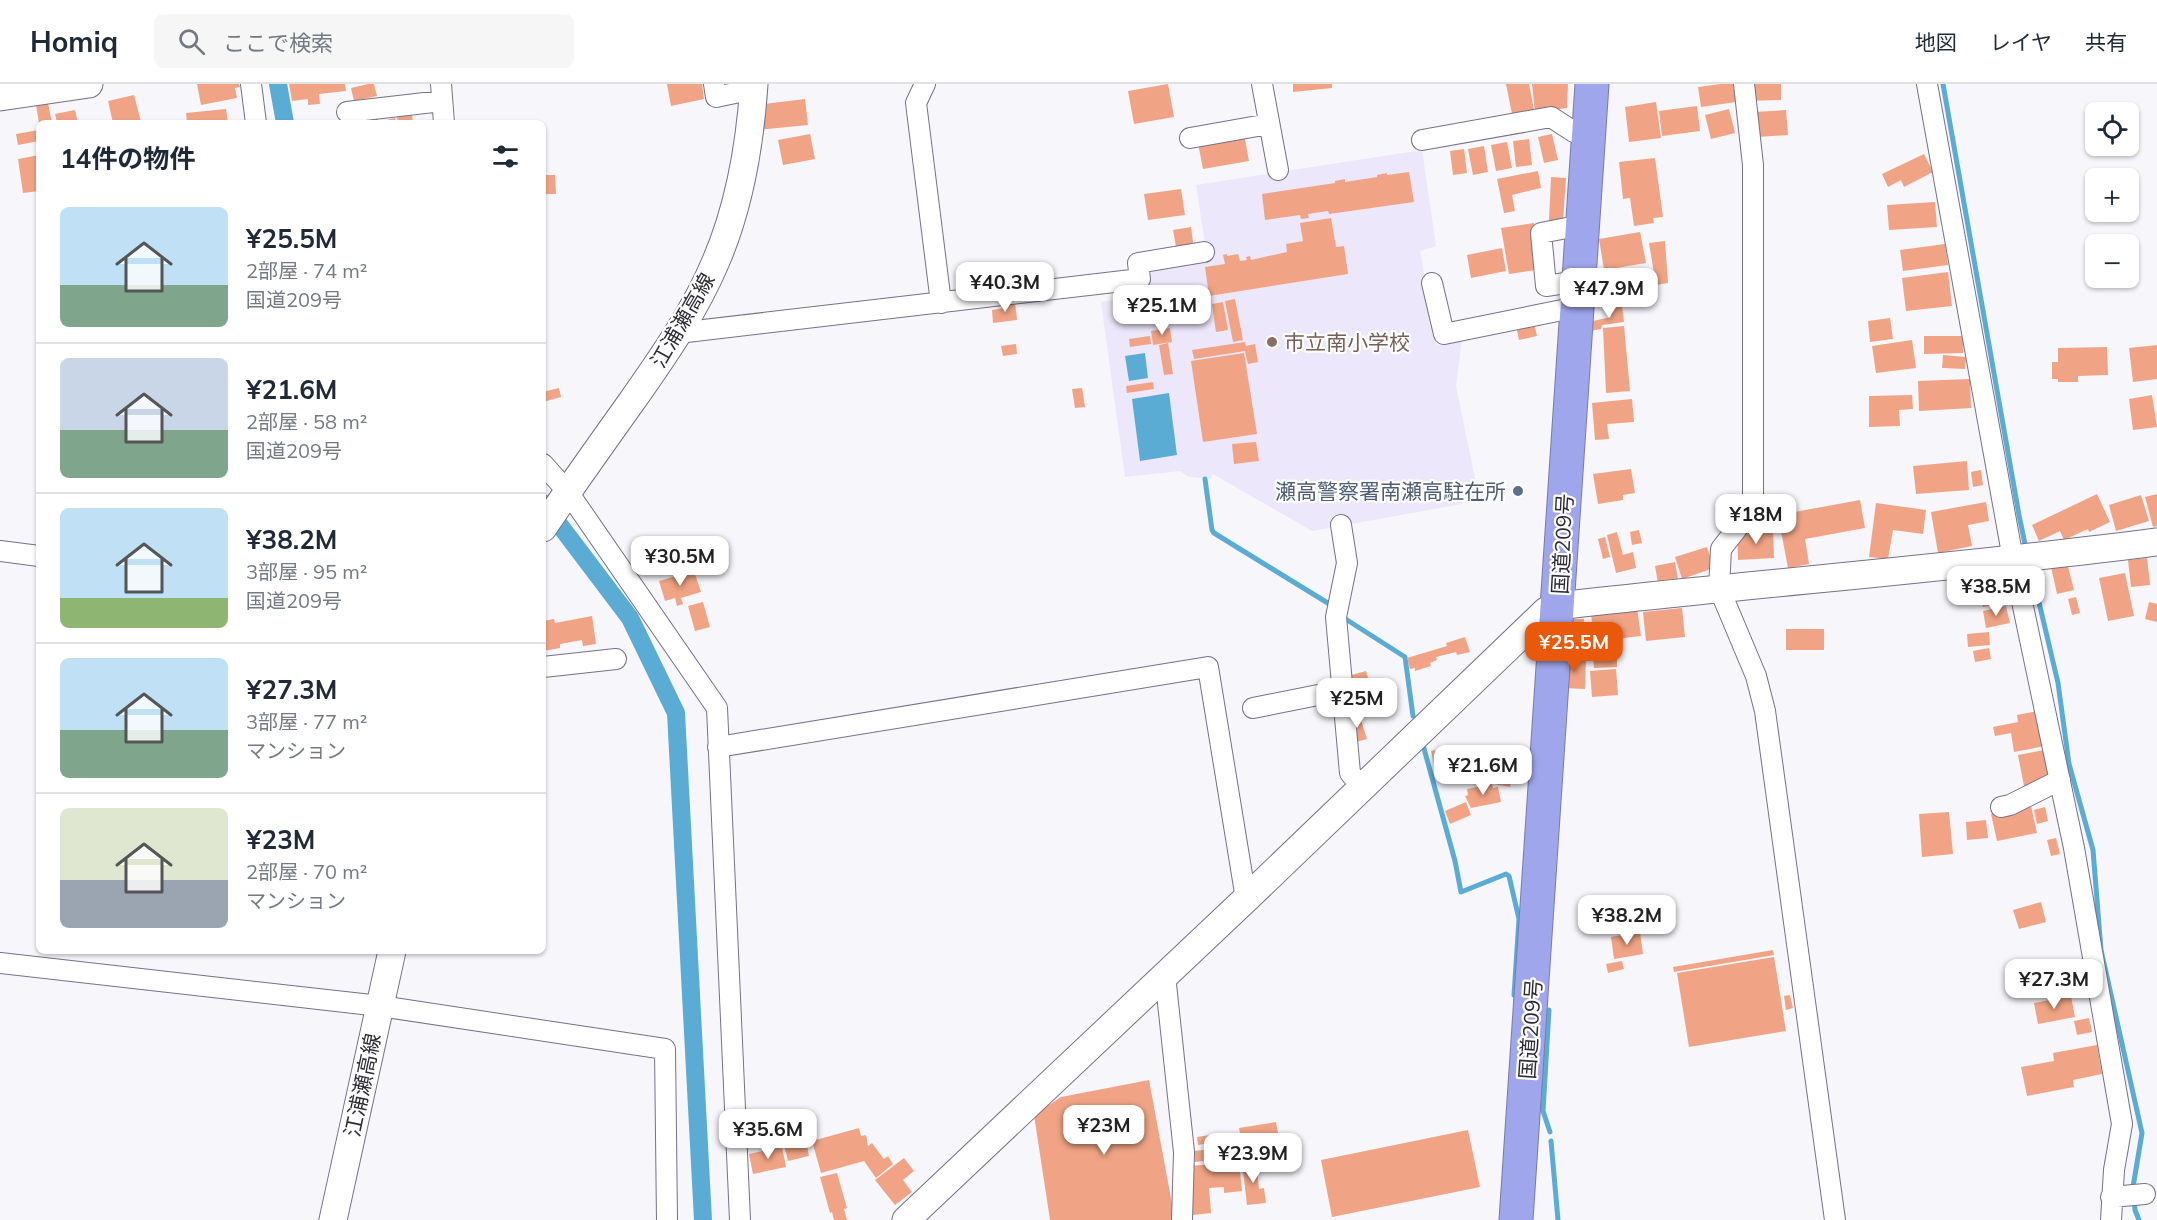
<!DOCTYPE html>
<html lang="ja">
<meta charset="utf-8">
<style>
body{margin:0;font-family:Mulish,"Noto Sans JP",sans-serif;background:#f6f6f7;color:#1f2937;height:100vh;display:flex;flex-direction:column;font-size:22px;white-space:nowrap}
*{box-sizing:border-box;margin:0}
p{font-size:20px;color:#747a83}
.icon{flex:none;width:33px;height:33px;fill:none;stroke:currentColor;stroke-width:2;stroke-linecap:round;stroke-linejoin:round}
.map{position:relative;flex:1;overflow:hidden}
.side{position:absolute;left:36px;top:36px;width:510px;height:834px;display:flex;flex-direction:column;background:#fff;border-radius:9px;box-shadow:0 2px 4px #0004}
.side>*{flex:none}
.tools{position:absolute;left:2085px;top:18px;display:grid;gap:12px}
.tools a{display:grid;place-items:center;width:54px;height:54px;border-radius:9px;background:#fff;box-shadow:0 2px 4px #0004;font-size:30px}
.price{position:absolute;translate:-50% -51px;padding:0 14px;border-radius:12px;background:#fff;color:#222;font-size:20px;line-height:39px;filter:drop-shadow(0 2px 3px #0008)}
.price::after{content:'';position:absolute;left:50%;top:36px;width:18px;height:14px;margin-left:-9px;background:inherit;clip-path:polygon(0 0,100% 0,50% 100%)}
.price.current{background:#ea580c;color:#fff}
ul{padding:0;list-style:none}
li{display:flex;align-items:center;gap:18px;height:150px;padding:0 24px}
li+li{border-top:2px solid #e0e1e3}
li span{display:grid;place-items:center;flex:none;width:168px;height:120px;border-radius:9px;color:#555}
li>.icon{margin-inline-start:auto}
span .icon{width:72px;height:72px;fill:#fffc;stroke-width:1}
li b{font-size:26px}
h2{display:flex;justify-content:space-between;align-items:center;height:72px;padding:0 24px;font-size:26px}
header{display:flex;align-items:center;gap:36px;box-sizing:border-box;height:84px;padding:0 30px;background:#fff;border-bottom:2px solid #e0e1e3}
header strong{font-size:28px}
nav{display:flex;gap:33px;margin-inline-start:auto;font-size:21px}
.search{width:420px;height:54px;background:#f6f6f7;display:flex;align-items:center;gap:15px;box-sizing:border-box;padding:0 21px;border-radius:9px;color:#747a83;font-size:22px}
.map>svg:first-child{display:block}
.built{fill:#ece7fa}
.water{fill:#5aacd5}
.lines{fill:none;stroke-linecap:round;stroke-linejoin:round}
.stream{stroke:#5aacd5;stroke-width:5}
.canal{stroke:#5aacd5;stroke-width:18}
.building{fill:#f0a485}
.street-casing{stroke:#777087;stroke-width:22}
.secondary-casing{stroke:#777087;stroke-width:29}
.highway-casing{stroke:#787bab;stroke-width:35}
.street{stroke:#fff;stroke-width:20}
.secondary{stroke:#fff;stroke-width:27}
.highway{stroke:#a0a6eb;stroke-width:33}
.education-dot{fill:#8d6e63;stroke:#fff;stroke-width:2}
.service-dot{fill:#5c6f8a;stroke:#fff;stroke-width:2}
.labels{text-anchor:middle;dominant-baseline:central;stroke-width:4.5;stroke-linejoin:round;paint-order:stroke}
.street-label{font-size:21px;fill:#2d2a34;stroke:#fff}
.education-label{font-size:21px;fill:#785e54;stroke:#fff;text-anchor:start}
.service-label{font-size:21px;fill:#4e5e75;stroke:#fff;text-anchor:end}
</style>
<header>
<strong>Homiq</strong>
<div class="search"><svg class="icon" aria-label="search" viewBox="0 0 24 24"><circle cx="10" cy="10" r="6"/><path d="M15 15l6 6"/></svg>ここで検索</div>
<nav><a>地図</a><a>レイヤ</a><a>共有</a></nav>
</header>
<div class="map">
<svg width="2157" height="1136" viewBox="0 0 2157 1136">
<rect width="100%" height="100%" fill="#f7f6fb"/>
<!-- built -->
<path class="built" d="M1422 66 1436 162 1420 167 1437 261 1462 255 1456 302 1478 409 1475 410V414L1463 418 1462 420 1312 447 1213 390 1211 395 1189 393 1180 387 1125 393 1101 218 1135 213 1134 204 1143 183 1207 173 1196 101Z"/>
<!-- water -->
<path class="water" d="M1145 269 1148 294 1129 297 1125 272Z
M1169 309 1177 371 1140 377 1132 315Z"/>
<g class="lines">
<!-- stream -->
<path class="stream" d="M1943 0 2019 431 2026 465
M1205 395 1212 446 1214 449 1331 521
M2030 480 2058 599 2069 680 2093 766 2101 866 2142 1049 2133 1103 2135 1126 2139 1136
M1344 534 1405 573 1413 632
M1423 661 1455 777 1461 808 1506 790 1509 792 1519 835 1514 911
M1549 926 1543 1027 1550 1048
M1551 1057 1558 1136"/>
<!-- canal -->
<path class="canal" d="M278 0 285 39
M543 419 630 534 676 629 703 1136"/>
</g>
<!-- building -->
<path class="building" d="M197 0H239L240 3 235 4 237 14 201 21Z
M289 0H345L346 7 319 10 320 20 308 21V15L292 17Z
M368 0H374L377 12 354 17 351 4Z
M667 0H702L704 15 671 22Z
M1168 0 1174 33 1134 40 1128 7Z
M1293 0H1332V4L1293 8Z
M1506 0H1529L1534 26 1512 30Z
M1532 0H1568L1567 24 1535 28Z
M1721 0H1733L1736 18 1701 23 1698 3Z
M1743 0H1781V16L1744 17Z
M134 11 141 38 113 39 108 17Z
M805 15 808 41 758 46 755 21Z
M1656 18 1661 54 1629 58 1625 23Z
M48 19 52 39H39L36 21Z
M1697 22 1700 47 1662 52 1659 27Z
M226 25 228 39H187L186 29Z
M1729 25 1735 49 1711 55 1705 31Z
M75 26 78 39H57L55 30Z
M1786 26 1788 51 1757 53 1755 28Z
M412 31 413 39H398L397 33Z
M377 32 378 38 395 34 396 39H350V37Z
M1243 45 1249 77 1203 85 1197 54Z
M39 46V57L18 61 16 50Z
M810 50 815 75 783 81 778 56Z
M1552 50 1558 76 1544 79 1538 53Z
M1529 55 1532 81 1516 83 1513 57Z
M1507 58 1512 84 1496 87 1491 61Z
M1484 62 1488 88 1473 91 1468 65Z
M1464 65 1467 89 1453 91 1450 67Z
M1924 70 1933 88 1904 103 1901 96 1888 103 1882 90Z
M39 71V107L23 109 18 75Z
M1655 74 1663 133 1653 134 1654 139 1634 142 1630 114 1623 115 1619 78Z
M1538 87 1541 104 1512 111 1515 127 1504 129 1497 95Z
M1409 88 1414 118 1329 130 1328 127 1308 130 1309 134 1301 135 1300 131 1265 136 1262 110 1335 99V97L1345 95V98L1377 93V91L1387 89V91Z
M543 91H555L556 110H543Z
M1551 93 1566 94 1563 137 1549 136Z
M1181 105 1185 131 1148 136 1144 110Z
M1935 118 1937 143 1889 146 1887 121Z
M1331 134 1336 163 1344 162 1348 190 1209 212 1205 183 1225 180 1223 171 1227 170V172L1238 170 1240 177 1247 176 1246 173 1250 172 1251 176 1287 168 1286 160 1303 157 1300 139Z
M1534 139 1542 185 1509 190 1501 144Z
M1191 143 1194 165 1177 168 1173 146Z
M1640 148 1646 179 1604 186 1599 155Z
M1665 157 1668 199 1656 201 1649 159Z
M1945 160 1948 181 1903 187 1900 166Z
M1502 164 1506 187 1471 194 1467 171Z
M1948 188 1952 222 1906 227 1902 194Z
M1235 215 1243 256 1233 258 1225 217Z
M1015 218 1017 236 993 239 992 226 1004 224 1003 219Z
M1223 218 1228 246 1216 248 1212 220Z
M1622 221 1624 238 1602 241 1601 245 1590 247 1588 238 1611 233 1610 223Z
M1890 234 1893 255 1870 258 1868 237Z
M1534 238 1537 252 1519 256 1516 242Z
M1624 242 1630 307 1606 309 1603 244Z
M1170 244 1172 258 1153 261 1151 247Z
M1150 252 1151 260 1130 263 1129 255Z
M1924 252H1963V269L1924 270Z
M1912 256 1916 284 1876 289 1872 262Z
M1245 258 1246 262 1255 260 1258 278 1248 280 1245 267 1194 275 1192 266Z
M1168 259 1173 290 1164 291 1159 261Z
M1016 260 1017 270 1003 272 1001 262Z
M2157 261V295L2133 298 2129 264Z
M2107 263 2108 291 2078 292V298H2058V295H2052V278H2058V264Z
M1244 269 1257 350 1203 358 1191 277Z
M1943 271 1966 273 1965 285 1942 284Z
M1970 295 1971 324 1919 327 1918 297Z
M1153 298 1154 305 1127 309 1126 302Z
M559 304 561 313 543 318V308Z
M1082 304 1085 323 1075 324 1072 305Z
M1912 311 1913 325 1899 326 1900 342 1869 343V312Z
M2152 311 2157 343 2133 346 2129 315Z
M1632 315 1634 338 1607 340 1609 355 1595 356 1592 319Z
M1256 358 1259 377 1234 380 1232 360Z
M1967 377 1969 406 1916 410 1913 382Z
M1631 385 1635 409 1623 411V416L1598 420 1593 390Z
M1981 386 1983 401 1973 403 1971 388Z
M2097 410 2110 438 2089 448 2088 445 2064 456 2060 447 2039 457 2032 441Z
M2157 410V442L2153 443 2145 413Z
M2141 411 2149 437 2116 447 2109 421Z
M1860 416 1865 444 1805 455 1809 480 1788 484 1778 431Z
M1986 418 1989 437 1968 441 1972 462 1938 469 1931 428Z
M1876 419 1926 426 1923 450 1893 446 1888 475 1869 473Z
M1773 445 1774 474 1738 476 1737 447Z
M1639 446 1642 459 1632 461 1630 448Z
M1617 448 1623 471 1633 468 1636 484 1616 489 1607 451Z
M1605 453 1610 473 1603 475 1598 455Z
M1707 463 1714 484 1682 495 1675 473Z
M2147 474 2150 501 2131 503 2128 476Z
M1675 478 1678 495 1658 499 1655 482Z
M2067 479 2074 506 2057 510 2051 483Z
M2008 485 2016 515 1983 523 1979 507 1954 513 1951 499Z
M694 487 701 508 681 514 683 520 677 522 675 514 665 517 659 497Z
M2125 489 2134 532 2108 537 2099 494Z
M2076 513 2080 529 2072 531 2068 515Z
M703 518 710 543 695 547 688 522Z
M2149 518 2157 520V538L2145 535Z
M2006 522 2010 539 1986 544 1983 527Z
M1637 524 1641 552 1615 555 1617 567 1596 570 1591 530Z
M1682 524 1685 553 1646 557 1643 528Z
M592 532 596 560 583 562 582 556 560 560V564L543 567V537L554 535 555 539Z
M1562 535H1584L1585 567 1563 568Z
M1786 545H1824V566H1786Z
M1989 548 1990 561 1968 563 1967 550Z
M1465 553 1470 568 1457 571 1456 568 1436 573 1437 576 1430 579 1431 582 1415 587V584L1410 585 1407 574 1447 562 1446 559Z
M1989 564 1991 575 1975 578 1973 567Z
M1617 572V583L1594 584 1593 573Z
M1564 573 1586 574 1585 605 1563 604Z
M1616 585 1618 611 1592 613 1590 587Z
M1366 587 1372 607 1350 613 1344 593Z
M2038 627 2045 662 2014 668 2011 649 1995 652 1993 643 2018 638 2017 631Z
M1360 633 1367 655 1356 658 1345 637Z
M1457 661 1462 677 1435 684 1431 667Z
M2044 666 2050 698 2024 702 2018 671Z
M1496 672 1515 676 1510 703 1490 699Z
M1492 700 1493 704 1498 703 1501 718 1471 724 1465 712 1468 711 1467 705Z
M1466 718 1471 731 1450 740 1445 727Z
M2031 722 2037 749 1997 757 1991 730Z
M2045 723 2048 737 2037 740 2034 726Z
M1949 728 1953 770 1922 773 1919 730Z
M1986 736 1988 754 1967 756 1966 738Z
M2056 754 2060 770 2051 772 2047 756Z
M2041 818 2046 838 2019 845 2013 826Z
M1640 848 1643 870 1614 875 1611 853Z
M1773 866 1774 871 1674 888 1673 883Z
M1774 873 1786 947 1689 963 1677 889Z
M1622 877 1624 885 1608 889 1606 880Z
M2043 887 2047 908 2033 911 2029 890Z
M1790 911 1793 924 1786 926 1784 912Z
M2071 912 2075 933 2038 940 2034 919Z
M2089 934 2092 948 2077 951 2074 937Z
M2097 961 2102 990 2073 996 2074 1003 2027 1012 2021 983 2054 977 2053 969Z
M1149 996 1175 1136H1050L1034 1031 1061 1013Z
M1276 1038 1281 1066 1253 1071 1251 1064 1243 1065 1239 1044Z
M859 1044 861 1052 866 1051 868 1062 872 1059 884 1075 888 1072 893 1080 876 1094 864 1077 821 1089 812 1057Z
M1468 1046 1480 1103 1332 1133 1321 1076Z
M1222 1049 1223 1057 1198 1061 1197 1053Z
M806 1056 809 1072 788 1077 784 1061Z
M782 1063 786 1083 753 1090 749 1070Z
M1211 1065 1212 1076 1195 1078 1194 1067Z
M904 1074 914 1087 903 1096 912 1108 895 1121 875 1096Z
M1256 1076 1259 1105 1264 1104 1266 1119 1247 1121 1242 1078Z
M1239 1078 1242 1107 1224 1109V1103L1209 1104 1211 1129 1193 1131 1189 1082Z
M837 1089 847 1124 844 1125 847 1136H834L832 1128 830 1129 820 1093Z"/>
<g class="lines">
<defs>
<path id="street" d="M251 0 256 39
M441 0 444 39
M714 0 716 13 754 5
M925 0 916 19 941 219
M1262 0 1278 86
M1744 0 1753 81V424L1721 465 1719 504 1756 592 1765 627 1835 1136
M1927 0 2013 475 2074 764 2122 1040 2114 1086 2111 1136
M347 28 442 17
M1190 54 1269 40
M1422 56 1551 33 1574 48H1589
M1579 197 1546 202 1541 149 1582 141
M1432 199 1444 250 1577 223
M678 249 1140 195 1138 179 1204 168
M543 380 568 408 717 624 740 1136
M1341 441 1347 479 1336 533 1350 689 1362 704
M0 467 39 472
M543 583 616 575
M1253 624 1343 606
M718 663 1208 583 1246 815
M2001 723 2010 721 2060 696
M0 879 380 922 665 965 667 1136
M1165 891 1184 1068 1182 1136
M2111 1113 2145 1110"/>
<path id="secondary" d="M0 13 89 0
M543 444C572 401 602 359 632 317 663 273 695 227 716 177 740 121 750 61 754 0
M333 1136 392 867
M906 1136 1246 815 1546 527 1558 522C1758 499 1958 484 2157 458"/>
<path id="highway" d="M1516 1136 1592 0"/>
</defs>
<!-- street casing -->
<use href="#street" class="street-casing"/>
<!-- secondary casing -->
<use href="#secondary" class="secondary-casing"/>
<!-- highway casing -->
<use href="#highway" class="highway-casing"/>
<!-- street -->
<use href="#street" class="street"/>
<!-- secondary -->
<use href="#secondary" class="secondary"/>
<!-- highway -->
<use href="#highway" class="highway"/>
</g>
<!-- markers -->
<circle class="education-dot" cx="1272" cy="258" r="6"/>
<circle class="service-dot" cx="1518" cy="407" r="6"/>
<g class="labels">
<!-- street labels -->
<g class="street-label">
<text transform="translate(682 236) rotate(-60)">江浦瀬高線</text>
<text transform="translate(1562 460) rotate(-87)">国道209号</text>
<text transform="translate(1530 945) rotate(-86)">国道209号</text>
<text transform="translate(362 1001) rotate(-78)">江浦瀬高線</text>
</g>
<!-- education labels -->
<g class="education-label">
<text x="1284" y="258">市立南小学校</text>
</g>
<!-- service labels -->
<g class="service-label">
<text x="1506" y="407">瀬高警察署南瀬高駐在所</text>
</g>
</g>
</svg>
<div class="tools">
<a><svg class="icon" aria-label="locate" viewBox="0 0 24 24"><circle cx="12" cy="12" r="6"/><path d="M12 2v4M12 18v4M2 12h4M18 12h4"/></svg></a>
<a>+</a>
<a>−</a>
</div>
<b class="price" style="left:1005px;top:229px">¥40.3M</b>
<b class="price" style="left:1609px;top:235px">¥47.9M</b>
<b class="price" style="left:1162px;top:252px">¥25.1M</b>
<b class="price" style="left:1756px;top:461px">¥18M</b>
<b class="price" style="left:680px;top:503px">¥30.5M</b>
<b class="price" style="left:1996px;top:533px">¥38.5M</b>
<b class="price current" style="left:1574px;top:589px">¥25.5M</b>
<b class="price" style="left:1357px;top:645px">¥25M</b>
<b class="price" style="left:1483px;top:712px">¥21.6M</b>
<b class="price" style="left:1627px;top:862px">¥38.2M</b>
<b class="price" style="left:2054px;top:926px">¥27.3M</b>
<b class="price" style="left:1104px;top:1072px">¥23M</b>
<b class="price" style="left:768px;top:1076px">¥35.6M</b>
<b class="price" style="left:1253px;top:1100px">¥23.9M</b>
<section class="side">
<h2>14件の物件<svg class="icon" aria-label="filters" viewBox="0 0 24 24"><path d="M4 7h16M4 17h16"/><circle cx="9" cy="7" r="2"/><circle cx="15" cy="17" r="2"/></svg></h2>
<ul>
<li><span style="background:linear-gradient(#bfe0f5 65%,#7fa58c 0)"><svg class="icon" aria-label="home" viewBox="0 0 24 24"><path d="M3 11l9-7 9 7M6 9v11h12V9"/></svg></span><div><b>¥25.5M</b><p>2部屋 · 74 m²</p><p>国道209号</p></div></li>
<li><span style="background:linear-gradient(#c9d6e8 60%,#7fa58c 0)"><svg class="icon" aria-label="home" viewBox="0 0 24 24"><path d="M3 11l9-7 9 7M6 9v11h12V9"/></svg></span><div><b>¥21.6M</b><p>2部屋 · 58 m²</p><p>国道209号</p></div></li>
<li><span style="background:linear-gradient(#bfe0f5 75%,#8fb573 0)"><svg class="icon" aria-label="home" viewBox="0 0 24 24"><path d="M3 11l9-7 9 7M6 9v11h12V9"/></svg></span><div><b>¥38.2M</b><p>3部屋 · 95 m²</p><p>国道209号</p></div></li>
<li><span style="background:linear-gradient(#bfe0f5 60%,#7fa58c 0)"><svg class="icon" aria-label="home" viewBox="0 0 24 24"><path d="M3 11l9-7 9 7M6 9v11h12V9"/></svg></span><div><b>¥27.3M</b><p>3部屋 · 77 m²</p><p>マンション</p></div></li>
<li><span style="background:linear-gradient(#dfe7d0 60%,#9aa5b1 0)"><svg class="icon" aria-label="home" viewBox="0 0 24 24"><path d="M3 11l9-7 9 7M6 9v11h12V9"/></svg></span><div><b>¥23M</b><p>2部屋 · 70 m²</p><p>マンション</p></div></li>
</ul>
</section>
</div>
